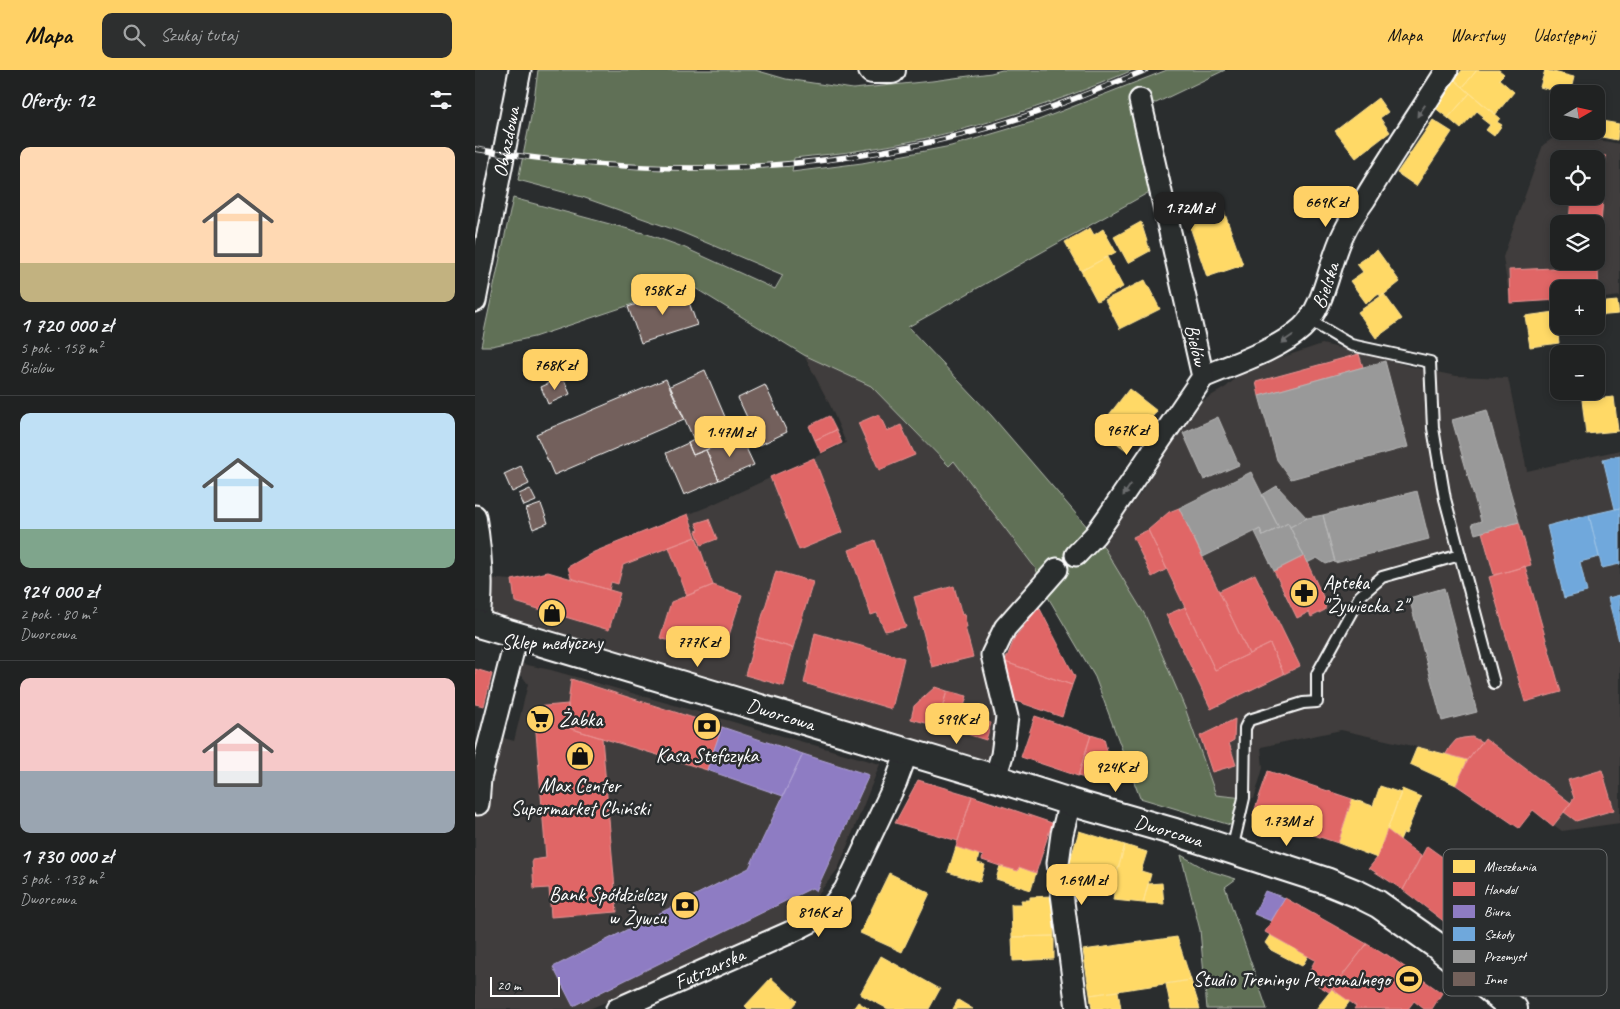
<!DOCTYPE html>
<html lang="pl">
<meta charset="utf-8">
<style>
body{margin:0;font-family:Caveat,sans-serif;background:#2d2f2f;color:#f1f3f6;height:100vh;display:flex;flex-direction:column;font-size:19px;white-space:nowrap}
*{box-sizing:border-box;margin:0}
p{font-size:16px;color:#a2a4a5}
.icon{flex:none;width:28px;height:28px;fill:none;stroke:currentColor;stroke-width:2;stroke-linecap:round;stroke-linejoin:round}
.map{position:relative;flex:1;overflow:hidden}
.details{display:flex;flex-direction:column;background:#202222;width:475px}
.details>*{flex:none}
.needle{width:32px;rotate:81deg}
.buttons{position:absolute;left:1075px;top:15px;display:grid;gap:10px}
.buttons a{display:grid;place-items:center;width:55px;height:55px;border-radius:10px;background:#202222;box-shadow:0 2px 8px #0003,0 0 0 1px #3d3f40;font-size:25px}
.scale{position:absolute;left:15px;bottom:12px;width:70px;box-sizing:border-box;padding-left:5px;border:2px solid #fff;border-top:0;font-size:14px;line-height:18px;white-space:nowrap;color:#fff;-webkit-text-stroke:4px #2a2d2e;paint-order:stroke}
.price{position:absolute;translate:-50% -42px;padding:0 11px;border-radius:10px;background:#ffd166;color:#111;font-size:16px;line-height:32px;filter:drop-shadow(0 1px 2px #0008)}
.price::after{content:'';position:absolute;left:50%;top:30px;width:15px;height:11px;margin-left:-8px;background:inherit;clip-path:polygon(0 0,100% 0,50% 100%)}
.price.active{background:#222;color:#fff}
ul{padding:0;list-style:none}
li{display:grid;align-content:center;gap:10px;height:265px;padding:0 20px}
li+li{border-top:1px solid #3d3f40}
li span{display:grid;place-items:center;height:155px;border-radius:10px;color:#555}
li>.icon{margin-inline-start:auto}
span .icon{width:90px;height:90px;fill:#fffc;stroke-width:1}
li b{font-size:21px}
h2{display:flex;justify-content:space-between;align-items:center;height:60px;padding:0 20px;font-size:21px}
header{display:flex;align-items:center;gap:30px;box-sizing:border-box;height:70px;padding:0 25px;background:#ffd166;color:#111}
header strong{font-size:24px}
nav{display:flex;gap:28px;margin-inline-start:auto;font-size:18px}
.search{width:350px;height:45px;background:#2d2f2f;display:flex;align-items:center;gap:12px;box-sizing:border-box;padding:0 18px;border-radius:10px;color:#a2a4a5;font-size:19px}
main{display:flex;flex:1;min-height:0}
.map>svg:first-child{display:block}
.built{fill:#403d3c;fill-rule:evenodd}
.green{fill:#606f57;stroke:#b0b7ab}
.homes{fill:#ffd966;stroke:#ffe494}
.shops{fill:#e06666;stroke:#e99494}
.offices{fill:#8e7cc3;stroke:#b0a3d5}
.schools{fill:#6fa8dc;stroke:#9ac2e6}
.industry{fill:#999;stroke:#b8b8b8}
.building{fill:#73615b;stroke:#fff}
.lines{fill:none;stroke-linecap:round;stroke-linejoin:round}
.service-casing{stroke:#fff;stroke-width:14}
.minor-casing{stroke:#fff;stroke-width:25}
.tertiary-casing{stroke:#fff;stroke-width:30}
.service{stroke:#2a2d2e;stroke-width:10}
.minor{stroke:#2a2d2e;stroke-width:21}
.tertiary{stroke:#2a2d2e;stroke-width:26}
.rail-casing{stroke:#fff;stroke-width:5.5}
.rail{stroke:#2a2d2e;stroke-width:4;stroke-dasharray:11;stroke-linecap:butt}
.oneway{fill:#6a6c6d}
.labels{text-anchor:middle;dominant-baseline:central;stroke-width:5;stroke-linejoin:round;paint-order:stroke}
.street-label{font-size:20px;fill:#fff;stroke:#2a2d2e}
.poi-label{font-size:20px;fill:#fff;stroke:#2a2d2e}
.key{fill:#2a2d2e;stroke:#6a6c6d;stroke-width:1}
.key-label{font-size:14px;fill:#fff}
</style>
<header>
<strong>Mapa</strong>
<div class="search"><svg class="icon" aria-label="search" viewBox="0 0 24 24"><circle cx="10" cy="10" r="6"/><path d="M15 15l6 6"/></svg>Szukaj tutaj</div>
<nav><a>Mapa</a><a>Warstwy</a><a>Udostępnij</a></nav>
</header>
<main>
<section class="details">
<h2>Oferty: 12<svg class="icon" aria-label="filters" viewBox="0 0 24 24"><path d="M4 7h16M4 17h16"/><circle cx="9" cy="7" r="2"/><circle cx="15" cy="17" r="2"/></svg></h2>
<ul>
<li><span style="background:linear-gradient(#ffd9b3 75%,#c2b280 0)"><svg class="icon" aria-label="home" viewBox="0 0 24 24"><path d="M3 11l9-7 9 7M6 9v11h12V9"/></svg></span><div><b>1 720 000 zł</b><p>5 pok. · 158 m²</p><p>Bielów</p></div></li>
<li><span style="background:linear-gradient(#bfe0f5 75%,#7fa58c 0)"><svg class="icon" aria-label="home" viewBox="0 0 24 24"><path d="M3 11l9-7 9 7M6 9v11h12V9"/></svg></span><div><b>924 000 zł</b><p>2 pok. · 80 m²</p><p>Dworcowa</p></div></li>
<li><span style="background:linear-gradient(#f6c9c9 60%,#9aa5b1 0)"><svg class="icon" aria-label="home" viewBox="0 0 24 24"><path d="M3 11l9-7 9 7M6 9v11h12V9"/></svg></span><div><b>1 730 000 zł</b><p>5 pok. · 138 m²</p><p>Dworcowa</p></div></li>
</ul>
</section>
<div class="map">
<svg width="1145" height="939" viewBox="0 0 1145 939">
<rect width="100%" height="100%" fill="#2a2d2e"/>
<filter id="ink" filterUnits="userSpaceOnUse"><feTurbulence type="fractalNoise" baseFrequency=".02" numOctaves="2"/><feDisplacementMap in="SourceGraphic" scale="10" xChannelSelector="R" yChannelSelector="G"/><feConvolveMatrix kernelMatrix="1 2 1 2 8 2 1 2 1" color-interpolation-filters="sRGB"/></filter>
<g filter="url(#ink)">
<!-- built -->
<path class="built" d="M1086 63 1145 74V226L1121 229V219H1084V230L1035 233 1028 187 1068 75ZM1084 89H1121V126H1084ZM1084 154H1121V191H1084Z
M847 274 892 284 938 297 981 306 1033 308 1052 401 1145 380V753L1087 761 1058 740 1044 758 981 715 935 694 942 677 866 660 786 677 788 698 779 729 741 725 710 638 626 473 665 424 719 336 751 317 770 300Z
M329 285 396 316 473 396 479 390 561 499 567 517 517 585 532 647 520 708 3 554 9 508 37 510 73 502 96 508 93 497 119 482 232 437 371 373 355 335Z
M38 592 76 600 405 694 363 799 318 855 114 939H0V710L25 667 39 671 53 614 47 606 35 605Z"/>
<!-- green -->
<path class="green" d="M63 0H280L311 9 378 19 457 11 516 3 527 0H658C574 36 478 67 387 80 365 84 342 85 319 88L317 102 387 93 476 76 561 51 692 0H750L681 33 654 29 678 120 433 257 516 345 626 473 670 545 710 638 741 725 769 728 762 757 665 728 620 607 567 517 561 499 479 391 474 396 396 316 329 285 215 215 59 267 17 276H6L38 128 172 164 208 177 300 219 308 205 206 162 107 127 43 110 58 37Z
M706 785 732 800 761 809 750 817 792 939H732L725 860Z"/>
<!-- homes -->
<path class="homes" d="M987 0H1002L988 17 980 10Z
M1002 0H1024L1029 4 1024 9 1039 22 1020 45 988 17Z
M1070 0 1099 7 1095 24H1084V25H1082L1083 22 1065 17Z
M980 10 995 23 973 48 959 37Z
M995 23 1025 48 1022 52 1027 55 1019 66 1011 60 1015 55 1006 48 1008 46 1002 41 986 59 973 48Z
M1078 26 1084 28V39L1075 36Z
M903 28 913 42 905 48 915 62 881 88 860 61Z
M958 50 977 62 941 116 922 103Z
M1121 50 1144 54 1142 70 1107 63V61H1121Z
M746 133 768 195 732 207 711 145Z
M666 152 675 181 653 193 639 167Z
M615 158 619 165 628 159 641 182 606 201 590 172Z
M902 180 925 212 906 227 904 224 891 233 875 211 888 202 882 194Z
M632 187 648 217 622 231 606 201Z
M670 210 685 239 645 259 630 230Z
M909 224 927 249 901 268 883 242Z
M1142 231 1144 244 1121 246V233Z
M1080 242 1084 273 1055 277 1050 246Z
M654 319 682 341 651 380 623 359Z
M1139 327 1143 361 1111 364 1107 330Z
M942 677 993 690 981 715 935 694Z
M905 716 926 723 902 788 863 773 877 729 898 736Z
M927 719 946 727 931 764 928 763 925 770 912 760Z
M604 761 650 775 641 806H639L637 811 593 798Z
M650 775 672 782 666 801 676 804 668 833 638 830 641 806Z
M481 777 504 784 502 793 510 795 505 812 473 802Z
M525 796 543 801 544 797 561 803 556 820 521 809Z
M414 803 455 823 427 882 385 863Z
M687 813 689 834 668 833 673 814Z
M577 826 579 866 537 867 536 834H547L546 830H555V827Z
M795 865 833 886 827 896 796 880 790 873Z
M579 866V889L538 891 537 867Z
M702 867 716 910 615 925 608 880Z
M406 886 465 919 454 939H413L385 924Z
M296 908 322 931 315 939H273L270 936Z
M716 910 725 939H696L691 914Z
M857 919 875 931 869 939H841Z
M643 921 646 939H617L615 925Z
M483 930 498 939H478Z
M383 932 394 939H378Z"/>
<!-- shops -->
<path class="shops" d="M1100 82 1131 86 1123 196 1090 198 1091 191H1121V154H1094L1096 126H1121V89H1099Z
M1123 196 1124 229H1121V219H1084V230L1035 233 1034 200Z
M884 284 888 297 784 326 781 312Z
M404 344 412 361 426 355 440 385 404 400 383 353Z
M354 346 361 360 340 370 334 356Z
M361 360 367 373 346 383 340 370Z
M339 388 368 462 324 480 295 407Z
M704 438 774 584 740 600 673 460 694 442Z
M213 444 221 467 148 495 143 514 136 512 134 520 96 508 93 497 119 482Z
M234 449 242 469 226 475 221 461 224 460 221 453Z
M1044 452 1056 495 1019 505 1007 462Z
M673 460 692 499 677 507 658 467Z
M221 467 238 515 212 526 194 477Z
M400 470 431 557 410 561 402 543 396 545 374 480Z
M829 486 851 533 850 540 836 547 834 542 822 548 799 501Z
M1050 496 1086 622 1050 632 1014 507Z
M301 501 338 512 318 578 281 567Z
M73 502 145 523 134 560 40 532 37 510Z
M780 504 825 596 809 604 795 574 774 584 744 521Z
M238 515 267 525 247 587 185 568 196 532Z
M479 516 487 545 489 544 492 557H490L498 587 457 597 439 527Z
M564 537 600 607 597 615 530 592 540 567Z
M710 537 740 600 795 574 809 604 736 639 691 545Z
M340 563 429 588 417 639 329 613Z
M281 567 318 578 309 616 270 605Z
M530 592 597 615 587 647 538 630Z
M0 599 17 604 9 636 0 634Z
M96 609 247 657 232 700 94 658 93 634Z
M460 617 472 621 462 656 436 649 439 636Z
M472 621 492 626 482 661 462 656Z
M93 634 94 658 127 668 142 842 76 847 74 818 59 819 57 790 71 788 59 637Z
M487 644 499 648 495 665 482 661Z
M560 646 616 665 603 706 546 687Z
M499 648 516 653 511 670 495 665Z
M760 649 759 670 754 673 761 695 737 702 725 666Z
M616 665 629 669 634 688 625 713 603 706Z
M997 667 1007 672 993 690 971 684 975 677 981 670 988 668Z
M1010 668 1096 733 1078 756 1058 740 1044 758 981 715 993 690Z
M1127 700 1139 740 1101 751 1089 742 1099 728 1093 710Z
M793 701 877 729 863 773 778 745Z
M443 710 497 726 483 771 420 753Z
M497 726 577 753 561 803 544 797 543 801 525 796 507 790 508 786 481 777Z
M912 760 946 786 928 820 894 798 902 788Z
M952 776 977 794 973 799 983 806 985 803 1000 815 998 820 1011 830 992 869 928 820Z
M810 828 892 874 854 922 831 908 840 890 790 862Z
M892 874 910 885 911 884 967 923 957 939H949L939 931 933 939H879L881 936 857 919Z"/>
<!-- offices -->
<path class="offices" d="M247 657 328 684 308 726 232 700Z
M328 684 394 705 341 821 337 818 98 936 78 897 274 798Z
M790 821 810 828 796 851 779 844Z"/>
<!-- schools -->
<path class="schools" d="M1145 385V438L1140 439 1128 389Z
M1145 438V494L1127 498 1114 445Z
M1114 445 1124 487 1105 492 1112 522 1089 528 1072 456Z
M1145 525V575L1133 528Z"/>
<!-- industry -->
<path class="industry" d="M910 291 933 377 816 409 802 390 784 326Z
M1012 340 1044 452 1000 464 997 454 1006 451 977 350Z
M743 347 764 395 729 410 708 363Z
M776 402 804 458 788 466 785 459 728 487 704 438Z
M802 416 832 448 815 457 813 453 804 458 787 425Z
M942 421 954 469 860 493 848 445Z
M848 445 860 491 851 494 842 488 832 493 815 457 832 448Z
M813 453 829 486 799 501 780 462 785 459 788 466Z
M969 518 1002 642 967 651 934 528Z"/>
<!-- building -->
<path class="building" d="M209 218 222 255 166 273 153 237Z
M230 300 259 368 218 385 213 373 219 370 195 316Z
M88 307 95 324 73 334 66 317Z
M191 309 209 349 79 405 61 364Z
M290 315 312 362 285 375 263 328Z
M265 365 279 395 244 410 231 380Z
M213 373 218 385 231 380 244 410 209 425 191 383Z
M46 396 54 414 37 422 29 404Z
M55 419 61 431 49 436 44 424Z
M66 434 73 453 58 459 51 439Z"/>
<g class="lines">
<defs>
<path id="service" d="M834 250 876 275 955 292 958 358 970 429 1019 613
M757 780 769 728 770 658 774 650 828 633 842 632V604L885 526 907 507 985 485"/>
<g id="minor">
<path id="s1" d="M0 231 45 0"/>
<path id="s2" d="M728 307C758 294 803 280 827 258 850 237 854 193 868 165 874 152 882 140 890 129 916 85 945 43 972 0"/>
<path d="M0 446C6 482 9 518 3 554"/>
<path d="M601 485 620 465 635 444 728 307 665 30"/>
<path d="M520 708 527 685 532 647 517 585 530 558 582 499"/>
<path d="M595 732 587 764 583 793 602 939"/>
<path d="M3 734 5 709 42 565"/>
<path id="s3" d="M142 939 316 862 351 844 370 820 421 712 432 682"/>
</g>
<g id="tertiary">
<path d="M397 0H417"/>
<path id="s4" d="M0 553 520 708 595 732 700 762 851 811 883 824 903 834 961 875 1039 939"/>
</g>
</defs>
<!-- service casing -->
<use href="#service" class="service-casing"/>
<!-- minor casing -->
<use href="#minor" class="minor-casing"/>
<!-- tertiary casing -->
<use href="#tertiary" class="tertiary-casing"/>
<!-- service -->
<use href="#service" class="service"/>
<!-- minor -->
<use href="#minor" class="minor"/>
<!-- tertiary -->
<use href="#tertiary" class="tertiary"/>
<defs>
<path id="rail" d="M0 79C176 109 347 105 519 56 571 41 622 20 671 0"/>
</defs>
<!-- rail casing -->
<use href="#rail" class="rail-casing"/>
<!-- rail -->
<use href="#rail" class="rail"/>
</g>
<!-- one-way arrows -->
<defs><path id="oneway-solid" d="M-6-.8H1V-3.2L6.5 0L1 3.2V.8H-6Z" transform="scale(1.25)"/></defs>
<g class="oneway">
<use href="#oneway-solid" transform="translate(946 41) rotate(124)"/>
<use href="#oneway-solid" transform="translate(812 269) rotate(145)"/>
<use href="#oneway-solid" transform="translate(652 420) rotate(124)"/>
</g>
</g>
<!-- icons -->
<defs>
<symbol id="pharmacy-disc" viewBox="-11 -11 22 22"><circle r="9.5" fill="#ffd166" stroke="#2a2d2e"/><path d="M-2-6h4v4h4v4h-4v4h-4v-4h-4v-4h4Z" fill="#111"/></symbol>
<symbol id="shop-disc" viewBox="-11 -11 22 22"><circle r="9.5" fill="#ffd166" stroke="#2a2d2e"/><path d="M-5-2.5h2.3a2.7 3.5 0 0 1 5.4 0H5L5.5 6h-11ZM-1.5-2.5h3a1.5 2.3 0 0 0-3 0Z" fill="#111"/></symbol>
<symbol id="supermarket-disc" viewBox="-11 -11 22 22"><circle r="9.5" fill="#ffd166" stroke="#2a2d2e"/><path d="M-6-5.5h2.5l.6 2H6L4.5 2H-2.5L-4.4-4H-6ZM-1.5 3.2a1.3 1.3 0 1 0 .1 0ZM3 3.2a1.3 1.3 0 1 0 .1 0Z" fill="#111"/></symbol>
<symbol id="bank-disc" viewBox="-11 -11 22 22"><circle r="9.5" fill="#ffd166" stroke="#2a2d2e"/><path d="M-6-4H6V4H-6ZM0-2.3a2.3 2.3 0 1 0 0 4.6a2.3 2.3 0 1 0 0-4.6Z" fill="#111"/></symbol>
<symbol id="stadium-disc" viewBox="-11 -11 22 22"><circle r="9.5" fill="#ffd166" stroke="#2a2d2e"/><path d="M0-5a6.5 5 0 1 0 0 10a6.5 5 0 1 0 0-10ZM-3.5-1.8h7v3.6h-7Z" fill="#111"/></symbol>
</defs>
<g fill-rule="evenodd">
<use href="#pharmacy-disc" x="813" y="507" width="32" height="32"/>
<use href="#shop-disc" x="61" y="527" width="32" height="32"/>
<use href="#supermarket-disc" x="49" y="633" width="32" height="32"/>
<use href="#bank-disc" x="216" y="640" width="32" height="32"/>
<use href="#shop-disc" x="89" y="670" width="32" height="32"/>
<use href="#bank-disc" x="194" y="819" width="32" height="32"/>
<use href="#stadium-disc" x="918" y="893" width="32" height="32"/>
</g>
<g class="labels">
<!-- street labels -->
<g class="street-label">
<text stroke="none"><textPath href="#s1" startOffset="162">Objazdowa</textPath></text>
<text stroke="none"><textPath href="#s2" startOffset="160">Bielska</textPath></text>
<text transform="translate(721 275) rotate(77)">Bielów</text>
<text stroke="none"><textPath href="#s4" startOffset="319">Dworcowa</textPath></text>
<text stroke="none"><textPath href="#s4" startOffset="724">Dworcowa</textPath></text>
<text stroke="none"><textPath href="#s3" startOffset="101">Futrzarska</textPath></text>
</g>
<!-- poi labels -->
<g class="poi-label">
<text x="848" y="512" text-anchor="start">Apteka<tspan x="848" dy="23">"Żywiecka 2"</tspan></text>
<text x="77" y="572">Sklep medyczny</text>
<text x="84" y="649" text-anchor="start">Żabka</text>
<text x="232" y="685">Kasa Stefczyka</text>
<text x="105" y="715">Max Center<tspan x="105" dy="23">Supermarket Chiński</tspan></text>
<text x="191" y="824" text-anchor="end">Bank Spółdzielczy<tspan x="191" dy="23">w Żywcu</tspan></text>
<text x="915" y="909" text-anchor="end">Studio Treningu Personalnego</text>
</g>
</g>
<!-- legend -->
<rect x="968" y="779" width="164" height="147" rx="8" class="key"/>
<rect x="978" y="790" width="22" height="13" fill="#ffd966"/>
<rect x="978" y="812" width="22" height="14" fill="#e06666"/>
<rect x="978" y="835" width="22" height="13" fill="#8e7cc3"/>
<rect x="978" y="857" width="22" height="14" fill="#6fa8dc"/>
<rect x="978" y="880" width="22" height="13" fill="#999"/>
<rect x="978" y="902" width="22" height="14" fill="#73615b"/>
<g class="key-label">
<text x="1009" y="801">Mieszkania</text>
<text x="1009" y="824">Handel</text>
<text x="1009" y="846">Biura</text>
<text x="1009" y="869">Szkoły</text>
<text x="1009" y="891">Przemysł</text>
<text x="1009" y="914">Inne</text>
</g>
</svg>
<div class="buttons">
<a><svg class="needle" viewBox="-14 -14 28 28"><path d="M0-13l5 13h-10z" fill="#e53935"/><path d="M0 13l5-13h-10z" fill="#a2a4a5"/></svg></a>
<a><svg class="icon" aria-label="locate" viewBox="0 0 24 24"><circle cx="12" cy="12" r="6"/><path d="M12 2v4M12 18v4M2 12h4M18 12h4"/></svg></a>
<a><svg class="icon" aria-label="layers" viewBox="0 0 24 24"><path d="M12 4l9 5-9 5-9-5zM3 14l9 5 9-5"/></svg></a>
<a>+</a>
<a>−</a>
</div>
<div class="scale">20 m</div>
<b class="price" style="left:851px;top:158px">669K zł</b>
<b class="price active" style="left:714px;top:164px">1.72M zł</b>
<b class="price" style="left:188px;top:246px">958K zł</b>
<b class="price" style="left:80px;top:321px">768K zł</b>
<b class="price" style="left:652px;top:386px">967K zł</b>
<b class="price" style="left:255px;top:388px">1.47M zł</b>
<b class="price" style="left:223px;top:598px">777K zł</b>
<b class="price" style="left:482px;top:675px">599K zł</b>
<b class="price" style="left:641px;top:723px">924K zł</b>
<b class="price" style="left:812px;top:777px">1.73M zł</b>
<b class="price" style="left:607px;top:836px">1.69M zł</b>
<b class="price" style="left:344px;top:868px">816K zł</b>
</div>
</main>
